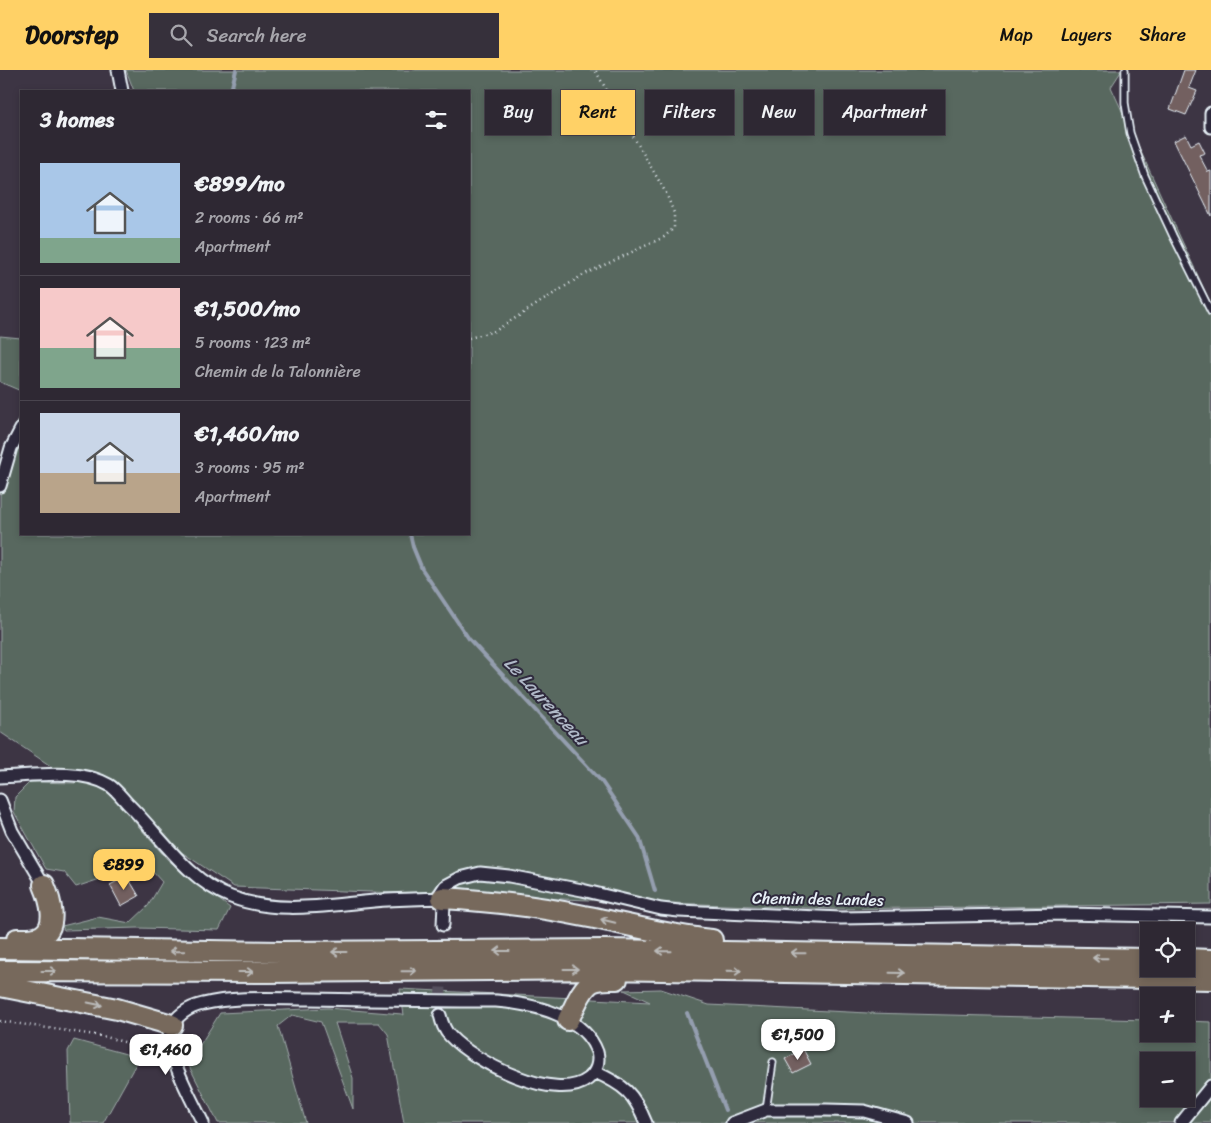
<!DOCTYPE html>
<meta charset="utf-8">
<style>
body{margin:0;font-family:Sriracha,sans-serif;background:#36303b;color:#f1f3f6;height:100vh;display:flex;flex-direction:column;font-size:19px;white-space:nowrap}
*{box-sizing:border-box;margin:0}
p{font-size:16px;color:#a7a6ac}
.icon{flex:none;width:28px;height:28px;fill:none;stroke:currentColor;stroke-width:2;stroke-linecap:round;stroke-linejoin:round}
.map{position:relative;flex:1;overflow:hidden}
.side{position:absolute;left:20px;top:20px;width:450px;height:445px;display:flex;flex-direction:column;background:#2e2833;border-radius:0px;box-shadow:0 2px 8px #0003,0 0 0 1px #49444e}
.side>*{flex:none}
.top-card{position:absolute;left:485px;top:20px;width:475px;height:45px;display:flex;gap:10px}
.controls{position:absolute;left:1140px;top:852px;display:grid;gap:10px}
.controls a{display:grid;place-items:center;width:55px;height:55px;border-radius:0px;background:#2e2833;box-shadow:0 2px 8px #0003,0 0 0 1px #49444e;font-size:25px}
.price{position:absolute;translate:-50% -42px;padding:0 11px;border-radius:10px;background:#fff;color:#222;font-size:16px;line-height:32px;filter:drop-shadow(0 1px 2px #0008)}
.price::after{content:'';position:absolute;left:50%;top:30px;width:15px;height:11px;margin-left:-8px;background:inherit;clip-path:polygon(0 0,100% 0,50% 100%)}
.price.on{background:#ffd166;color:#111}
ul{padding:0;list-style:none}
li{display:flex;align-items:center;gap:15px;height:125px;padding:0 20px}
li+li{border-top:1px solid #49444e}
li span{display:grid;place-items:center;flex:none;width:140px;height:100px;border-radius:0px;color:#555}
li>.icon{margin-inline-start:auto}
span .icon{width:60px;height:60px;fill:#fffc;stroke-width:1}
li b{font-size:21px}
h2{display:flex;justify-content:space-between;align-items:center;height:60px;padding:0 20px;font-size:21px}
.pill{padding:0 18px;border-radius:0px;background:#2e2833;box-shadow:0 2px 8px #0003,0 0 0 1px #49444e;font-size:18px;line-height:45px}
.pill.on{background:#ffd166;color:#111}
header{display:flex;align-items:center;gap:30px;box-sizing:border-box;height:70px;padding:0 25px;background:#ffd166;color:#111}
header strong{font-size:24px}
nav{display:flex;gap:28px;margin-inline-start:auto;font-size:18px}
.search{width:350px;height:45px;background:#36303b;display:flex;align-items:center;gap:12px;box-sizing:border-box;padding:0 18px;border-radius:0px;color:#a7a6ac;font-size:19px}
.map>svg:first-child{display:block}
.green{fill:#59675e;stroke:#a0acab;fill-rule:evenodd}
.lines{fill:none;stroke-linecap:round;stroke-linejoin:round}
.stream{stroke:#949eaf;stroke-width:4}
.building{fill:#736060;stroke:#e8f1f8}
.minor-tunnel{stroke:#57515f;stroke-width:11;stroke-dasharray:11 5.5;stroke-linecap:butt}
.service-casing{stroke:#e8f1f8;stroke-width:9}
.minor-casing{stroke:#e8f1f8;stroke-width:15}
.trunk-casing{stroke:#e8f1f8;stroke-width:24}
.path{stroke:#e8f1f8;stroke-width:2.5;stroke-dasharray:1 4;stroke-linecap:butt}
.service{stroke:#2f2a3d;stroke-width:5.5}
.minor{stroke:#2f2a3d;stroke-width:11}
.trunk{stroke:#77695c;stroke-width:20}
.oneway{stroke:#bbbbba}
.labels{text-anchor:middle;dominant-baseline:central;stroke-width:4;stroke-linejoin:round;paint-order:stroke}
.street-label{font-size:16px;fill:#e8f1f8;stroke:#2f2a3d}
.water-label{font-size:18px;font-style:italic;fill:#b0b9c8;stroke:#2f2a3d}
</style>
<header>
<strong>Doorstep</strong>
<div class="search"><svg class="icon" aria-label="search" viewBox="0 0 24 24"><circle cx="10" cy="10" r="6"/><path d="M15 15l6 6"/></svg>Search here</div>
<nav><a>Map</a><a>Layers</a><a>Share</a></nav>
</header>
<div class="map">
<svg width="1211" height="1053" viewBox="0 0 1211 1053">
<rect width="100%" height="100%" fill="#3d3544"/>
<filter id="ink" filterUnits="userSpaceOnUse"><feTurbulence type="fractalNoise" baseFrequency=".02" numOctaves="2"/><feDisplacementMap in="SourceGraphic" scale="10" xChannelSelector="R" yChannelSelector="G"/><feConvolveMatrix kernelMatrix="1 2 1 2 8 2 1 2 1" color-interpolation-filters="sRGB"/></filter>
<g filter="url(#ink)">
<!-- green -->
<path class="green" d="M126 0H1122L1111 17 1211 234V834L835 839 234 817 133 750 168 790 230 838 219 860 138 858 64 860 62 856 98 847 130 853 148 836 162 812 143 791 103 808 76 817 64 802 46 799 14 742 15 727 30 712 76 713 0 662V391L21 342V464H469V21H134Z
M0 266 21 268V321L0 312Z
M400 919 650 932 624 920 661 919 709 935 868 943 1149 950V964H1186V951L1211 952V1053H404L388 964 379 953H335L353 1008V1039L321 952 292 945 278 956 306 1053H218L188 994 220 943 328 938 402 944 404 945ZM1149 991H1186V1029H1149Z
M74 970 126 984 137 992 103 1053H70L68 981Z"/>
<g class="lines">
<!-- stream -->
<path class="stream" d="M231 21 236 0
M410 464 413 477 422 499 469 569 602 712 639 767 655 821
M687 943 725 1040"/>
</g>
<!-- building -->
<path class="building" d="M1184 0H1196L1189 18 1197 21 1186 45 1170 39Z
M1186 65 1191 75 1199 71 1205 83 1199 85 1208 102 1211 101V146L1174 71Z
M127 806 139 826 121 836 110 815Z
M803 979 811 994 793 1003 785 989Z"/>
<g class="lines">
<!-- minor-tunnel -->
<path class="minor-tunnel" d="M440 945 443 855"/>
<defs>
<path id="service" d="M1125 0V33L1130 63 1145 106 1173 166 1211 242
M766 1040 773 992"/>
<path id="minor" d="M118 0 122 21
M1211 43V57
M0 416 11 378 21 359
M0 707C32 706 80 698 109 715 116 719 122 728 128 734 160 765 188 811 231 827 278 845 326 835 374 831 397 829 420 829 442 828
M0 730 12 761 44 815
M443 855 444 833 441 822 445 816 460 808 480 803 509 806 582 820 661 839 679 841 841 848 1064 844 1211 847
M595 1002C624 1015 634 1023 646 1053
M203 1053C194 1034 164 981 170 961 174 946 189 937 203 934 235 926 277 929 310 929 372 930 434 931 496 931 531 934 583 944 597 982 600 992 596 1003 588 1009 556 1034 473 991 450 966 444 960 442 953 440 945
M732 1053 766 1040H826L864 1041 908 1053
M1181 1053 1211 1016"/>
<path id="trunk" d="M442 828C490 831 537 836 584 846 627 854 668 866 712 870
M17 869C25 869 34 870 41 866 59 857 50 829 44 815
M0 878 281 882 605 880 1149 889
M1186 889 1211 890
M0 901 269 902 601 899 1211 909
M0 916 117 939 172 955
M568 950C574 939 581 918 592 912 599 908 609 909 617 909"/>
</defs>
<!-- service casing -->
<use href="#service" class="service-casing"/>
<!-- minor casing -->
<use href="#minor" class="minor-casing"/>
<!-- trunk casing -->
<use href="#trunk" class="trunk-casing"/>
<!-- path -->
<path class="path" d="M469 268 495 261 583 205 664 167 674 158V143L666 123 595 0
M0 951 102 966 146 978 160 981"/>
<!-- service -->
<use href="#service" class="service"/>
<!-- minor -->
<use href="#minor" class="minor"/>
<!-- trunk -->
<use href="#trunk" class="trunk"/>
</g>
<!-- one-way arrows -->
<defs><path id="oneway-shaft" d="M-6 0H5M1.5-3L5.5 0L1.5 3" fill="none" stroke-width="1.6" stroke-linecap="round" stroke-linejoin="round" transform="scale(1.25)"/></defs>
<g class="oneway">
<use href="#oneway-shaft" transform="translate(608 851) rotate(-167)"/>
<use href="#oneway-shaft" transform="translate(177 881) rotate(-179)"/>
<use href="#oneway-shaft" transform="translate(502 881) rotate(180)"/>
<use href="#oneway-shaft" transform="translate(664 881) rotate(-179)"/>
<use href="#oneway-shaft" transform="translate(339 882) rotate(180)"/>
<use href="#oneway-shaft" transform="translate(798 883) rotate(-179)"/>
<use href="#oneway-shaft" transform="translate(1100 888) rotate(-179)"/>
<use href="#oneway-shaft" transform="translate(571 899)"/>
<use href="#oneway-shaft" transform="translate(49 901)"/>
<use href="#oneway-shaft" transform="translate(409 901) rotate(-1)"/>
<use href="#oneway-shaft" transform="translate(734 901) rotate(1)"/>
<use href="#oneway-shaft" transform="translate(246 902)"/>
<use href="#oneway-shaft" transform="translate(897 903) rotate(1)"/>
<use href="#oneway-shaft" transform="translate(95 934) rotate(12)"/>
</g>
</g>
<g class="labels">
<!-- street labels -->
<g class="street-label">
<text transform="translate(818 829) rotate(1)">Chemin des Landes</text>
</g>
<!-- water labels -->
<g class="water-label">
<text transform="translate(546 631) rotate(47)">Le Laurenceau</text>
</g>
</g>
</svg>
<div class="controls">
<a><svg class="icon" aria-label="locate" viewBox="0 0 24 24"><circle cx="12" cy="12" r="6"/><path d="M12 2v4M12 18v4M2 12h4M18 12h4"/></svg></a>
<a>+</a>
<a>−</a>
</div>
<b class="price on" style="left:124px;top:821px">€899</b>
<b class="price" style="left:798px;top:991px">€1,500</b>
<b class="price" style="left:166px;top:1006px">€1,460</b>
<div class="top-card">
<a class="pill">Buy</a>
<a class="pill on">Rent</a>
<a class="pill">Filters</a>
<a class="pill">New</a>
<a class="pill">Apartment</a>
</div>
<section class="side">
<h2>3 homes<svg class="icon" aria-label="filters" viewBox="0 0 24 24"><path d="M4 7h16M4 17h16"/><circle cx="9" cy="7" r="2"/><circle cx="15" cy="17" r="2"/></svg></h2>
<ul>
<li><span style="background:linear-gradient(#a9c7e8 75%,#7fa58c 0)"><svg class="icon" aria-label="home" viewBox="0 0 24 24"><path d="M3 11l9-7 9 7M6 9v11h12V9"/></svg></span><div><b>€899/mo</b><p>2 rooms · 66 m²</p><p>Apartment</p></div></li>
<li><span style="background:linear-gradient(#f6c9c9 60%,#7fa58c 0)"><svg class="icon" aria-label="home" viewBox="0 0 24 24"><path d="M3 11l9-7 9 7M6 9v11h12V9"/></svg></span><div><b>€1,500/mo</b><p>5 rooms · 123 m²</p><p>Chemin de la Talonnière</p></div></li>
<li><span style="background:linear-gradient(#c9d6e8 60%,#b9a48a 0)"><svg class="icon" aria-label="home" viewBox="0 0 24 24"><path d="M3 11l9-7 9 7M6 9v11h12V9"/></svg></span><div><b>€1,460/mo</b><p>3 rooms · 95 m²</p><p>Apartment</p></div></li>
</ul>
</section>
</div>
